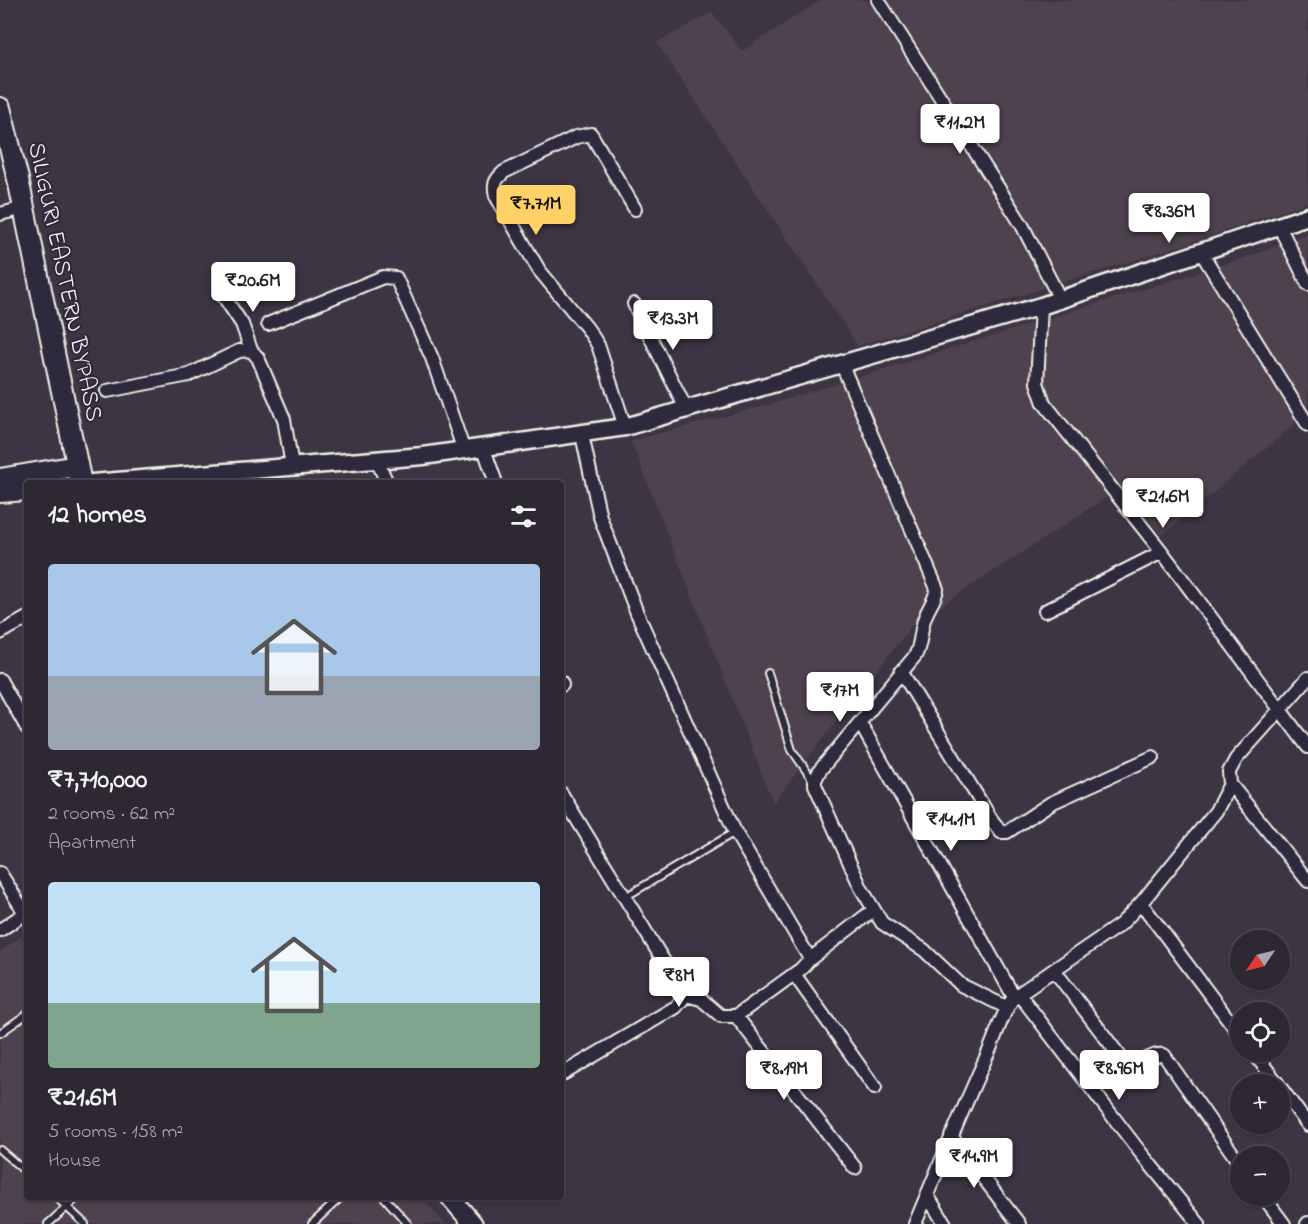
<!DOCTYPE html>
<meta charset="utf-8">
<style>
body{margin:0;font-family:"Indie Flower",sans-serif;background:#36303b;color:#f1f3f6;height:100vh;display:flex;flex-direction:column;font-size:22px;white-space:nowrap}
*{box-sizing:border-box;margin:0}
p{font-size:20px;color:#a7a6ac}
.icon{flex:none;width:33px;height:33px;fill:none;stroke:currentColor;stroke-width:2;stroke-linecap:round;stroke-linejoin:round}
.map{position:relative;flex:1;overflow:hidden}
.panel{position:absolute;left:24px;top:480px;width:540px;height:720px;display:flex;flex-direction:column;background:#2e2833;border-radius:6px;box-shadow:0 2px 4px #0004,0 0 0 2px #49444e}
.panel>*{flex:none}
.needle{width:39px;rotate:235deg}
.controls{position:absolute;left:1230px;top:930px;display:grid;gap:12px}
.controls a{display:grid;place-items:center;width:60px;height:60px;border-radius:50%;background:#2e2833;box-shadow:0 2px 4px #0004,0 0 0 2px #49444e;font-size:30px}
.price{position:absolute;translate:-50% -51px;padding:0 14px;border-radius:6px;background:#fff;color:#222;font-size:20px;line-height:39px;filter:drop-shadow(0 2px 3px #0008)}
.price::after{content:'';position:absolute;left:50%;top:36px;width:18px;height:14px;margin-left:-9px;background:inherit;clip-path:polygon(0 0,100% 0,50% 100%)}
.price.active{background:#ffd166;color:#111}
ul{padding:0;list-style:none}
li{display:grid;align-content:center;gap:12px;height:318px;padding:0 24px}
li span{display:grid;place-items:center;height:186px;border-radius:6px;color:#555}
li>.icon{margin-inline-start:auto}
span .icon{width:108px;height:108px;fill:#fffc;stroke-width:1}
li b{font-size:26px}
h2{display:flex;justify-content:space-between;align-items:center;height:72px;padding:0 24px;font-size:26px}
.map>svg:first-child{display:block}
.built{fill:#4e424d}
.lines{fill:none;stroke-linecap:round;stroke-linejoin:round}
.service-casing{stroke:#f4f1e8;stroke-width:10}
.minor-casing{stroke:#f4f1e8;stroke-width:16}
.tertiary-casing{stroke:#f4f1e8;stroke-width:21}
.secondary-casing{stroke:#f4f1e8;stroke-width:22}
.primary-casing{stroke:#f4f1e8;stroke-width:24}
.service{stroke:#2f2a3d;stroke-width:6}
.minor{stroke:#2f2a3d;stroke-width:12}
.tertiary{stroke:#2f2a3d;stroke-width:16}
.secondary{stroke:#2f2a3d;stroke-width:18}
.primary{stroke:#2f2a3d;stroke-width:20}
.labels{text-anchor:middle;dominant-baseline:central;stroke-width:4.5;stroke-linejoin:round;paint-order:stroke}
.street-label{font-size:24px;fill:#f4f1e8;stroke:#2f2a3d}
</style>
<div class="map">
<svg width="1308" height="1224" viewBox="0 0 1308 1224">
<rect width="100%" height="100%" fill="#3d3544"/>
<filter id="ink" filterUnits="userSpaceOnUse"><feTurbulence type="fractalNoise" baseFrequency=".0167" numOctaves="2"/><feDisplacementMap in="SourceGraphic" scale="12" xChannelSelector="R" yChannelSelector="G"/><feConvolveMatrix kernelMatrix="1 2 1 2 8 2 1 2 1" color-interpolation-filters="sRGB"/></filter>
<g filter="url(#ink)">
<!-- built -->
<path class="built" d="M821 0H866L873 8 886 0H1308V202L1193 242 858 346 657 43 712 12 742 51Z
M1308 233V409L1302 418 1163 535 1118 490 913 624 773 803 631 441 771 404 1251 256Z
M27 932V1197H421L445 1224H0V952Z"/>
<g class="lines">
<defs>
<path id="service" d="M768 673 792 750 814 782
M625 897 735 832
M0 1033 27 1014
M0 1150 27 1173
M56 1197 85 1224
M384 1197 408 1224
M48 1224 78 1197
M312 1224 341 1197"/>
<path id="minor" d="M878 0 1022 225 1060 299
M0 214 24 208
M1279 226 1308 284
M1201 252 1308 425
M222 294 242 324 251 350
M634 304 687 411
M1041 306 1037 383 1044 403 1162 552 1308 747
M268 324 383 277 396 278 432 358 464 451
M842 365 937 589C935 602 925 611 923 624 920 635 921 645 915 656L820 770 815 780V785L861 888 882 923 924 950 961 985 1006 1007
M107 391 189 375 239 351 251 350 258 358 284 419 292 466
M625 427 598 345 587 328 539 270 496 196C493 184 495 180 504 172L576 137 591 134 635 209
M582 435 600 517 637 613 735 832 810 959
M484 449 496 483
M377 460 387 483
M1045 611 1162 552
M0 633 27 618
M901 671 991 819 1001 832H1007L1051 803 1153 757
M0 680 27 728
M561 682 562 685
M860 723 1014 997
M1230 784 1308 881
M561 793 682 991 686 995 701 999 721 1016H736L801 969 810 959 872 911
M0 873 25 913
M1141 903 1240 1035
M0 930 27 912
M1054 970 1125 1063C1140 1069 1150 1052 1164 1055L1240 1164
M794 974 875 1088
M1019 994 1140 1152 1199 1224
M736 1016 855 1168
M1253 1052 1278 1084
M561 1075 676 1007 686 995
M1280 1087 1308 1125
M951 1136 1019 1224
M927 1195 945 1224
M1263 1196 1284 1224
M915 1224C939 1166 963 1108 989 1051 997 1033 1002 1013 1014 997L1121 924 1141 903 1216 811 1230 784 1229 772 1236 759 1308 678
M1307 1224 1308 1223"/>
<path id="tertiary" d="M92 483 423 456 625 427 1041 306 1308 216"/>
<path id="secondary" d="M450 1197 473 1224"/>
<path id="primary" d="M0 108 18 179 81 483
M0 479 77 466
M0 492 27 490"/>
</defs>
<!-- service casing -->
<use href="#service" class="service-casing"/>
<!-- minor casing -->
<use href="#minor" class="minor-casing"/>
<!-- tertiary casing -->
<use href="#tertiary" class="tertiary-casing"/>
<!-- secondary casing -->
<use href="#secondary" class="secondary-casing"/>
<!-- primary casing -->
<use href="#primary" class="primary-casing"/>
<!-- service -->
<use href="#service" class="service"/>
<!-- minor -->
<use href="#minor" class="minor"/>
<!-- tertiary -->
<use href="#tertiary" class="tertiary"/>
<!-- secondary -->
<use href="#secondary" class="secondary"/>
<!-- primary -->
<use href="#primary" class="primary"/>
</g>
</g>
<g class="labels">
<!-- street labels -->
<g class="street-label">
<text transform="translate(64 282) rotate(78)">SILIGURI EASTERN BYPASS</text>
</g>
</g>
</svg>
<div class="controls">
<a><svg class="needle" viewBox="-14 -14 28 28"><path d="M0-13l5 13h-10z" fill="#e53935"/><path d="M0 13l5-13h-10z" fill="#a7a6ac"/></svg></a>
<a><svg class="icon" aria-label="locate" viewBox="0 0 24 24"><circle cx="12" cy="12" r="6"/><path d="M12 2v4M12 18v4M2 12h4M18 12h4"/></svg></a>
<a>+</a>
<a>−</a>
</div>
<b class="price" style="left:960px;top:155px">₹11.2M</b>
<b class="price active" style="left:536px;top:236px">₹7.71M</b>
<b class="price" style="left:1169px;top:244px">₹8.36M</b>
<b class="price" style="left:253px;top:313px">₹20.6M</b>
<b class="price" style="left:673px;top:351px">₹13.3M</b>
<b class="price" style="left:1163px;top:529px">₹21.6M</b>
<b class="price" style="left:840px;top:723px">₹17M</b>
<b class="price" style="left:951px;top:852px">₹14.1M</b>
<b class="price" style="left:679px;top:1008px">₹8M</b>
<b class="price" style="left:784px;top:1101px">₹8.19M</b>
<b class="price" style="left:1119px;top:1101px">₹8.96M</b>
<b class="price" style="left:974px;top:1189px">₹14.9M</b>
<section class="panel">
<h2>12 homes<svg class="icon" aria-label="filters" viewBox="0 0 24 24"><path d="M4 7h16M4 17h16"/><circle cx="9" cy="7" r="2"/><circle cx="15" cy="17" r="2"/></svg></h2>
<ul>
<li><span style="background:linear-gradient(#a9c7e8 60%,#9aa5b1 0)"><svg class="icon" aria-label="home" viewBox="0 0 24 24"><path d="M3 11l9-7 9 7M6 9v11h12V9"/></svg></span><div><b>₹7,710,000</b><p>2 rooms · 62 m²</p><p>Apartment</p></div></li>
<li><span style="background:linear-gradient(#bfe0f5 65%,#7fa58c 0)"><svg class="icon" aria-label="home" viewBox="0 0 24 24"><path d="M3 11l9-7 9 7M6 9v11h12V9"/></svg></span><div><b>₹21.6M</b><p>5 rooms · 158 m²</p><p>House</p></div></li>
</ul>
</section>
</div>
